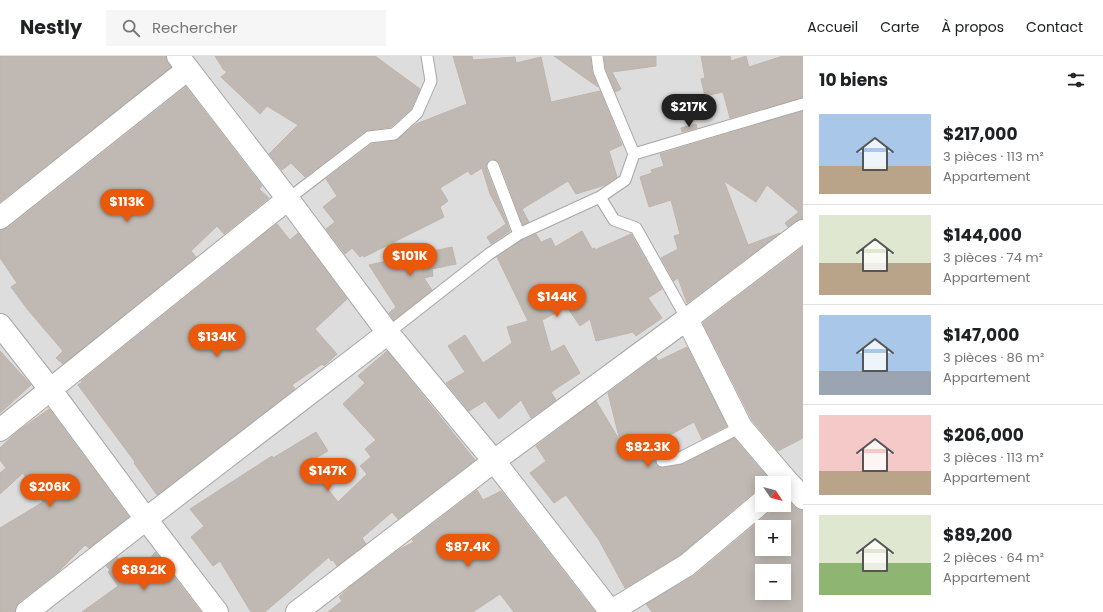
<!DOCTYPE html>
<html lang="fr">
<meta charset="utf-8">
<style>
body{margin:0;font-family:Poppins,sans-serif;background:#f6f6f6;color:#202124;height:100vh;display:flex;flex-direction:column;font-size:15px;white-space:nowrap}
*{box-sizing:border-box;margin:0}
p{font-size:13px;color:#757577}
.icon{flex:none;width:22px;height:22px;fill:none;stroke:currentColor;stroke-width:2;stroke-linecap:round;stroke-linejoin:round}
.map{position:relative;flex:1;overflow:hidden}
.panel{display:flex;flex-direction:column;background:#fff;width:300px}
.panel>*{flex:none}
.needle{width:26px;rotate:125deg}
.controls{position:absolute;left:755px;top:420px;display:grid;gap:8px}
.controls a{display:grid;place-items:center;width:36px;height:36px;border-radius:0px;background:#fff;box-shadow:0 2px 10px #0003;font-size:20px}
.price{position:absolute;translate:-50% -34px;padding:0 9px;border-radius:14px;background:#ea580c;color:#fff;font-size:13px;line-height:26px;filter:drop-shadow(0 1px 2px #0008)}
.price::after{content:'';position:absolute;left:50%;top:24px;width:12px;height:9px;margin-left:-6px;background:inherit;clip-path:polygon(0 0,100% 0,50% 100%)}
.price.current{background:#222;color:#fff}
ul{padding:0;list-style:none}
li{display:flex;align-items:center;gap:12px;height:100px;padding:0 16px}
li+li{border-top:1px solid #e0e0e0}
li span{display:grid;place-items:center;flex:none;width:112px;height:80px;border-radius:0px;color:#555}
li>.icon{margin-inline-start:auto}
span .icon{width:48px;height:48px;fill:#fffc;stroke-width:1}
li b{font-size:17px}
h2{display:flex;justify-content:space-between;align-items:center;height:48px;padding:0 16px;font-size:17px}
header{display:flex;align-items:center;gap:24px;box-sizing:border-box;height:56px;padding:0 20px;background:#fff;border-bottom:1px solid #e0e0e0}
header strong{font-size:19px}
nav{display:flex;gap:22px;margin-inline-start:auto;font-size:14px}
.search{width:280px;height:36px;background:#f6f6f6;display:flex;align-items:center;gap:10px;box-sizing:border-box;padding:0 14px;border-radius:0px;color:#757577;font-size:15px}
main{display:flex;flex:1;min-height:0}
.map>svg:first-child{display:block}
.residential{fill:#dedddd;fill-rule:evenodd}
.building{fill:#c0b9b3;stroke:#c0b4aa;fill-rule:evenodd}
.lines{fill:none;stroke-linecap:round;stroke-linejoin:round}
.service-casing{stroke:#a7a7a7;stroke-width:13}
.minor-casing{stroke:#a7a7a7;stroke-width:24}
.service{stroke:#fff;stroke-width:11}
.minor{stroke:#fff;stroke-width:22}
</style>
<header>
<strong>Nestly</strong>
<div class="search"><svg class="icon" aria-label="search" viewBox="0 0 24 24"><circle cx="10" cy="10" r="6"/><path d="M15 15l6 6"/></svg>Rechercher</div>
<nav><a>Accueil</a><a>Carte</a><a>À propos</a><a>Contact</a></nav>
</header>
<main>
<div class="map">
<svg width="803" height="556" viewBox="0 0 803 556">
<rect width="100%" height="100%" fill="#f0ede7"/>
<!-- residential -->
<path class="residential" d="M0 0H803V556H0ZM762 427H784V449H762ZM762 471H784V493H762ZM762 515H784V537H762Z"/>
<!-- building -->
<path class="building" d="M0 0H166L168 7 171 11 0 146Z
M215 0H375L420 33 411 53 391 71 365 75 305 121 291 107 282 114 269 98 298 69 267 50 260 58 221 21 227 16 223 13Z
M453 0H472L473 4 515 1 516 7 541 1 551 46 600 35 622 89 609 95 617 121 605 129 576 138 568 125 522 153 529 166 523 169 500 108 497 104 491 103 487 106 486 112 510 175 491 188 487 181 506 168 490 138 482 112 471 119 468 115 440 132 448 145 440 151 444 161 364 201 363 199 360 201 352 192 345 198 326 173 335 166 323 151 337 140 326 123 372 88 395 85 416 68 467 48Z
M554 0H590L592 16 598 31Z
M604 0H656V10L612 16 621 33 615 36 606 13Z
M701 0H730L731 5 746 0 749 11 783 0H803V41L730 62 723 36 705 40 701 23 705 22Z
M186 31 262 130 259 133 269 142 224 178 217 170 191 195 196 201 63 308 56 302 63 295 28 254 11 231 17 227 0 202V174L8 172Z
M803 55V163L796 165 788 171 785 167 799 156 767 129 756 146 724 125 748 189 780 177 687 247 678 222 674 225 661 202 678 193 674 180 680 178 671 144 649 151 640 121 652 117 651 114 664 110 660 98Z
M696 68 697 72 682 76 681 72Z
M277 168 290 184 298 177 347 243 315 273 337 298 324 310 322 308 292 329 295 333 157 439 134 407 135 406 78 329 82 326 81 325Z
M582 175 592 193 595 192V194L631 178 662 233 648 242 662 262 636 280 633 276 596 285 590 263 580 270 567 251 542 264 551 296 564 289 580 317 551 336 556 344 531 362 521 344 499 363 485 345 469 355 446 327 465 316 448 290 465 279 483 307 512 287 507 271 528 265 497 201 522 184 536 178 541 186 551 182 555 191Z
M452 191 456 208 432 213 433 220 424 222 432 234 394 264 389 257 396 251 369 209Z
M803 191V382L778 395 752 364 703 267Z
M687 291 727 370 702 383 694 366 664 382 675 396 658 399 655 403 656 409 663 412 683 408 734 382 772 427H762V434L754 436 680 499 625 532 599 484 566 439 554 447 530 417 546 405 536 390 596 345 620 385 608 337 655 302 656 301 658 305Z
M0 295 31 329 0 357Z
M387 295 475 404 398 463 392 456 362 482 366 488 337 510 333 504 331 505 329 501 265 556H251L220 505 213 510 191 481 204 470 190 453 272 400 273 402 316 376 328 395 307 407 338 446 367 418 360 410 371 401 365 393 376 384 343 348 365 327 358 320Z
M49 353 129 461 89 492 85 489 58 516 19 546 16 551 15 556H0V472L43 446 23 417 0 438V417L6 412 0 404V392L17 376Z
M477 434 483 444 501 435 595 556H514L500 538 473 556H328L342 545 339 541 351 530 400 493 414 486 412 484 413 483Z
M786 442 794 451 799 454H803V556H652L646 548 695 519 770 456 774 449H784V443ZM762 471H784V493H762ZM762 515H784V537H762Z
M155 496 201 556H82L118 530 108 516 110 514 106 510 117 501 135 524Z"/>
<g class="lines">
<defs>
<path id="service" d="M634 98 803 48
M493 110 519 178
M600 141 614 164 636 172 687 263
M288 143 369 81 394 78 417 57 431 25 427 0
M388 277 489 198 519 178 600 141 625 124 634 98 599 15 597 0
M662 405 680 402 741 371"/>
<path id="minor" d="M178 0 288 143 388 277 494 405 611 556
M0 162 188 13
M687 263 741 371 787 425 803 442
M0 269 50 333 146 463 217 556
M0 374 288 143
M27 556 146 463 388 277
M297 556 494 405 687 263 803 175
M610 556 687 509 762 446"/>
</defs>
<!-- service casing -->
<use href="#service" class="service-casing"/>
<!-- minor casing -->
<use href="#minor" class="minor-casing"/>
<!-- service -->
<use href="#service" class="service"/>
<!-- minor -->
<use href="#minor" class="minor"/>
</g>
</svg>
<div class="controls">
<a><svg class="needle" viewBox="-14 -14 28 28"><path d="M0-13l5 13h-10z" fill="#e53935"/><path d="M0 13l5-13h-10z" fill="#757577"/></svg></a>
<a>+</a>
<a>−</a>
</div>
<b class="price current" style="left:689px;top:72px">$217K</b>
<b class="price" style="left:127px;top:167px">$113K</b>
<b class="price" style="left:410px;top:221px">$101K</b>
<b class="price" style="left:557px;top:262px">$144K</b>
<b class="price" style="left:217px;top:302px">$134K</b>
<b class="price" style="left:648px;top:412px">$82.3K</b>
<b class="price" style="left:328px;top:436px">$147K</b>
<b class="price" style="left:50px;top:452px">$206K</b>
<b class="price" style="left:468px;top:512px">$87.4K</b>
<b class="price" style="left:144px;top:535px">$89.2K</b>
</div>
<section class="panel">
<h2>10 biens<svg class="icon" aria-label="filters" viewBox="0 0 24 24"><path d="M4 7h16M4 17h16"/><circle cx="9" cy="7" r="2"/><circle cx="15" cy="17" r="2"/></svg></h2>
<ul>
<li><span style="background:linear-gradient(#a9c7e8 65%,#b9a48a 0)"><svg class="icon" aria-label="home" viewBox="0 0 24 24"><path d="M3 11l9-7 9 7M6 9v11h12V9"/></svg></span><div><b>$217,000</b><p>3 pièces · 113 m²</p><p>Appartement</p></div></li>
<li><span style="background:linear-gradient(#dfe7d0 60%,#b9a48a 0)"><svg class="icon" aria-label="home" viewBox="0 0 24 24"><path d="M3 11l9-7 9 7M6 9v11h12V9"/></svg></span><div><b>$144,000</b><p>3 pièces · 74 m²</p><p>Appartement</p></div></li>
<li><span style="background:linear-gradient(#a9c7e8 70%,#9aa5b1 0)"><svg class="icon" aria-label="home" viewBox="0 0 24 24"><path d="M3 11l9-7 9 7M6 9v11h12V9"/></svg></span><div><b>$147,000</b><p>3 pièces · 86 m²</p><p>Appartement</p></div></li>
<li><span style="background:linear-gradient(#f6c9c9 70%,#b9a48a 0)"><svg class="icon" aria-label="home" viewBox="0 0 24 24"><path d="M3 11l9-7 9 7M6 9v11h12V9"/></svg></span><div><b>$206,000</b><p>3 pièces · 113 m²</p><p>Appartement</p></div></li>
<li><span style="background:linear-gradient(#dfe7d0 60%,#8fb573 0)"><svg class="icon" aria-label="home" viewBox="0 0 24 24"><path d="M3 11l9-7 9 7M6 9v11h12V9"/></svg></span><div><b>$89,200</b><p>2 pièces · 64 m²</p><p>Appartement</p></div></li>
</ul>
</section>
</main>
